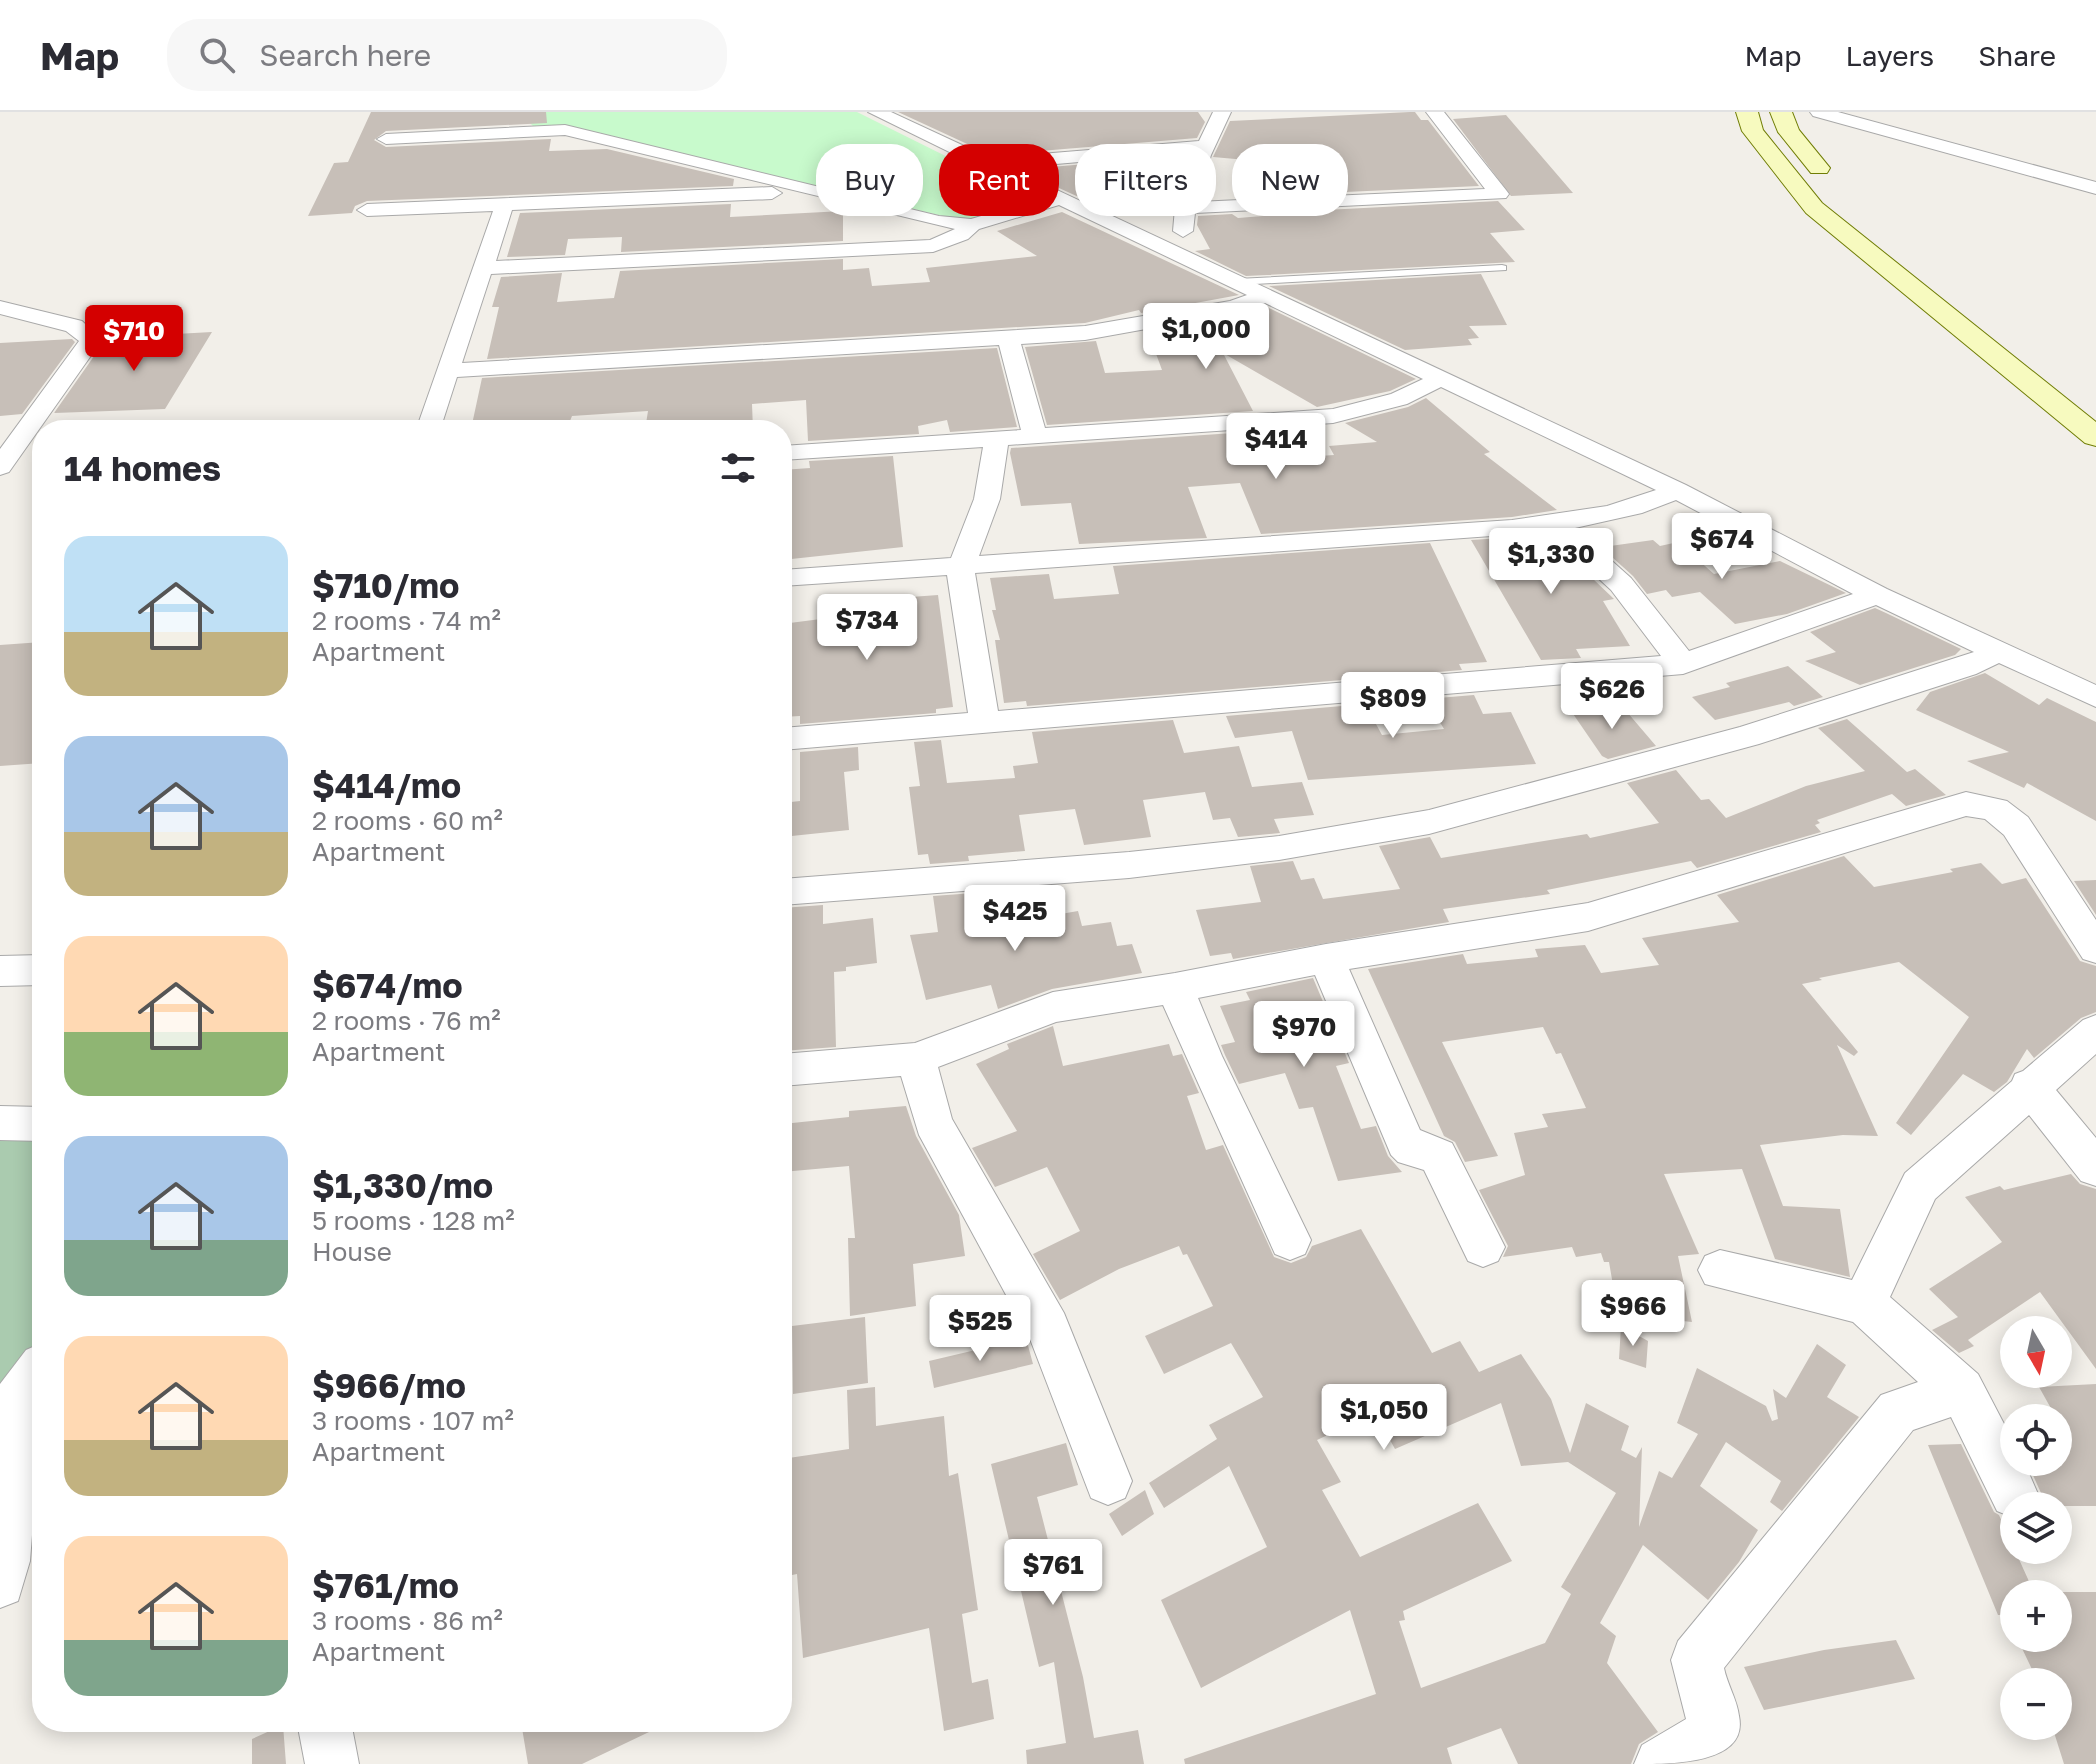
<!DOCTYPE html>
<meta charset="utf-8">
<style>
body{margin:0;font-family:"Golos Text",sans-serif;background:#f7f7f7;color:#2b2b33;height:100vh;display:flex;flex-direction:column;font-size:30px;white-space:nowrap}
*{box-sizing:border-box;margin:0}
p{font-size:26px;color:#7c7c81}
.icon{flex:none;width:44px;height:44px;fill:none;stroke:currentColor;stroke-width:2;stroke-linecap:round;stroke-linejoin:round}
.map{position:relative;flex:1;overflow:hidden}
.sheet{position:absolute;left:32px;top:308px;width:760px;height:1312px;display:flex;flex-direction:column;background:#fff;border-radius:32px;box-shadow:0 4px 20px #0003}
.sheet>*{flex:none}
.top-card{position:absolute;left:816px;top:32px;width:760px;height:72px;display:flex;gap:16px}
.needle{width:52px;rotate:171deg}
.controls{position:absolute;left:2000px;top:1204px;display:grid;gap:16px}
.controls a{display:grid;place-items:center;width:72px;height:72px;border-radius:50%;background:#fff;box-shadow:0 4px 20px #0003;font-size:40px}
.price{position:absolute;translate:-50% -68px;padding:0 18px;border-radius:8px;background:#fff;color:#222;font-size:26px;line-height:52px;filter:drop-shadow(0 2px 4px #0008)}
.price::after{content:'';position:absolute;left:50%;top:48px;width:24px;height:18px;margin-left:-12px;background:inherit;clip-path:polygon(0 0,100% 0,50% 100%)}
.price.on{background:#d40000;color:#fff}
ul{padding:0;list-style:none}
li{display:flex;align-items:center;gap:24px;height:200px;padding:0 32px}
li span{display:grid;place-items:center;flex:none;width:224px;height:160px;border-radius:24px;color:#555}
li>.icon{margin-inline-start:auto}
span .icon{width:96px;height:96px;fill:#fffc;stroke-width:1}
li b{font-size:34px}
h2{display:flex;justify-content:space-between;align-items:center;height:96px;padding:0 32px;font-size:34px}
.tag{padding:0 28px;border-radius:32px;background:#fff;box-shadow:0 4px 20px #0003;font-size:28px;line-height:72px}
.tag.on{background:#d40000;color:#fff}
header{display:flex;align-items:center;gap:48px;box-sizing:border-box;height:112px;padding:0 40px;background:#fff;border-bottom:2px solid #e1e1e2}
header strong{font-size:38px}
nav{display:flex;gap:44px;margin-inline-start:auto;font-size:28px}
.search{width:560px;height:72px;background:#f7f7f7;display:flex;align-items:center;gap:20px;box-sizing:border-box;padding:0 28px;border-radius:32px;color:#7c7c81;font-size:30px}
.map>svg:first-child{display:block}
.cemetery{fill:#aacbaf}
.park{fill:#c8facc}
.building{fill:#c7bfb8;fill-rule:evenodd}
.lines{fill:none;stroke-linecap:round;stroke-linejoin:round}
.lane-casing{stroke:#a9a9a9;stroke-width:2}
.street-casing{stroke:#a9a9a9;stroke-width:2}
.secondary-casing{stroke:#707d05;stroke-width:2}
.lane{fill:#fff;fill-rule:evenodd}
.street{fill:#fff;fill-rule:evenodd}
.secondary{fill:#f7fabf;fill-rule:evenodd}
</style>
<header>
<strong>Map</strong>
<div class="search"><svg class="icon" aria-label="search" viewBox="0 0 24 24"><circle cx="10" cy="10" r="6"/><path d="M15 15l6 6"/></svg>Search here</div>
<nav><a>Map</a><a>Layers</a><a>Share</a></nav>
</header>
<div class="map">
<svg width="2096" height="1652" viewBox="0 0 2096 1652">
<rect width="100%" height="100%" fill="#f2efe9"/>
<!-- cemetery -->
<path class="cemetery" d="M0 1011 42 1012V1247L0 1297Z"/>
<!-- park -->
<path class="park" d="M528 0H857L1016 79 1018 91C994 104 974 109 947 105L568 16 534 15 527 8Z"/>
<!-- building -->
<path class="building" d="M371 0H546L547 11 386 19 374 28 386 35 551 27 549 39 607 37 734 67 733 74 367 89 355 94 352 101 308 104 334 51 348 50Z
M898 0H1198L1205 10 1197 26 991 43Z
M1410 0H1415L1421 8H1428L1479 74 1278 83 1258 49 1213 45 1230 9Z
M1506 3 1573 81 1511 84 1453 7Z
M1144 47 1181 70 1177 79 1174 74 1096 93 1059 76 1051 55Z
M1498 89 1525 118 1490 121 1515 150 1246 164 1195 139 1210 137 1197 113 1198 104 1232 102 1238 106 1289 102 1287 100Z
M731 92 730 105 843 99V129L621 140 622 125 568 127 565 143 507 145 520 101Z
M1062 100 1239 183 1141 201 1139 198 1085 211 487 247 499 195H492L501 165 562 161 557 190 614 186 620 159 843 147V158L869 156 872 174 930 170 926 156 1037 144 997 119Z
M1481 162 1507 213 1469 214 1479 226 1468 227 1472 233 1405 238 1269 174Z
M1265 194 1416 267 1390 279 1317 295 1223 241 1253 299 1047 313 1025 235 1096 229 1105 261 1162 258 1148 220 1236 204Z
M212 220 165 297 54 301 104 230V226Z
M72 227 75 230 22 302 0 304V231Z
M997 236 1017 315 950 320 947 308 918 314 919 322 808 329 806 288 752 292 753 318H645L648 299 572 304 570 309 471 317 482 266Z
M1426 286 1490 340 1484 342 1557 398 1512 405 1261 422 1240 371 1188 375 1207 426 1079 432 1071 391 1021 394 1010 341 1011 336 1263 319 1277 347 1334 343 1329 334 1377 330 1345 311 1408 295Z
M893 344 903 435 782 448V358L810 356 809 349Z
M1582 418 1603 435 1653 428 1660 434 1678 430 1714 462 1780 449 1846 481 1787 502 1735 512 1700 480 1672 485 1666 478 1647 482 1633 464Z
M1547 423 1614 487 1603 489 1630 534 1576 537 1581 546 1541 548 1471 428Z
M1430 431 1487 550 1459 552 1462 558 1027 594 1026 589 1004 591 995 528H1000L992 498H996L990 466 1049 462 1054 487 1119 482 1113 454Z
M938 483 953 595 936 597V601L800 612V604L782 605V512L844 504 843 490Z
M1875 496 1886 501 1961 537 1955 543 1860 573 1805 549 1836 540 1810 520Z
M42 530V651L0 654V533Z
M1788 554 1823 585 1794 594 1789 590 1715 608 1692 585 1730 575 1726 571Z
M1985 561 2039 593 2047 586 2096 610V709L2027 671 2024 676 1967 649 2009 640 1916 598 1930 580Z
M1474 583 1483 602 1511 600 1536 652 1308 668 1292 619 1235 626 1226 604 1365 592 1382 623 1444 617 1426 587Z
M1610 593 1615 601 1627 600 1656 634 1608 647 1602 644 1569 596Z
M1847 607 1907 660 1915 657 1946 683 1906 694 1892 682 1817 708 1820 711 1815 713 1821 720 1697 756 1691 749 1547 778 1550 782 1443 797 1449 810 1233 847 1231 841 1210 844 1196 798 1261 790 1250 754 1293 749 1301 768 1314 766 1323 787 1400 777 1379 734 1430 725 1441 746 1587 722 1590 726 1659 711 1627 671 1676 658 1701 688 1709 687 1726 706 1806 674 1865 659 1818 616Z
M1173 608 1184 641 1239 634 1252 675 1302 670 1314 703 1274 707 1280 721 1238 725 1230 706 1213 708 1205 680 1143 688 1151 725 1084 733 1075 697 1019 703 1025 739 968 744 969 749 930 752 928 742 918 743 909 675 920 674 914 630 941 628 947 671 1015 666 1013 654 1038 651 1032 620Z
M858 635 859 658 844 660 849 718 782 725V691L800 689V640Z
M1844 744 1874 775 1953 760 1950 757 1981 751 2002 772 2026 766 2080 849 2096 854V900L2081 906 2034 946 2027 937 2007 970 1994 980 1963 962 1911 1023 1896 1011 1969 905 1899 850 1819 866 1822 868 1802 872 1858 940 1854 944 1837 933 1878 1024 1843 1023 1760 1033 1783 1094 1840 1097 1850 1165 1775 1147 1742 1057 1664 1062 1699 1142 1678 1144 1692 1210 1618 1202 1609 1150H1604L1601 1141 1576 1145 1572 1135 1503 1145 1508 1134 1479 1078 1525 1063 1514 1021 1548 1015 1542 1002 1586 996 1561 941 1556 942 1543 915 1442 930 1498 1044 1465 1050 1455 1030 1444 1024 1368 857 1463 842 1467 852 1538 845 1535 837 1585 833 1601 861 1659 853 1642 826 1739 810 1717 783Z
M2096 768V803L2074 769Z
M974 781 979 816 1078 799 1082 814 1111 810 1117 834 1132 832 1142 861 1052 877 998 897 991 873 926 888 910 823 938 820 933 784Z
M823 793V812L873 806 877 851 846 855V859L834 860 836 935 782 939V796Z
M1313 866 1349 951 1336 954 1361 1017 1376 1014 1388 1044 1402 1060 1338 1069 1313 995 1299 997 1285 961 1239 972 1225 943 1221 933 1235 930 1220 894 1250 888 1246 880Z
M1053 914 1063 954 1169 932 1173 944 1182 942 1199 981 1187 984 1206 1038 1223 1033 1274 1145 1291 1151 1306 1145 1312 1134 1361 1117 1432 1241 1460 1229 1479 1260 1521 1242 1551 1287 1570 1341 1586 1291 1629 1314 1621 1338 1636 1346 1642 1335 1639 1415 1659 1359 1672 1366 1698 1322 1677 1311 1697 1256 1766 1294 1772 1309 1778 1307 1773 1277 1786 1286 1817 1232 1846 1253 1827 1285 1859 1305 1782 1399 1770 1390 1781 1369 1726 1330 1700 1374 1758 1418 1739 1450 1708 1488 1643 1433 1600 1511 1616 1524 1607 1551 1658 1620 1639 1632 1631 1652H1518L1501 1616 1447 1636 1452 1652H1185L1184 1647 1376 1582 1350 1498 1201 1576 1161 1488 1267 1435 1229 1354 1164 1396 1149 1371 1217 1327 1209 1313 1263 1285 1231 1231 1164 1262 1145 1224 1213 1194 1187 1142 1183 1143 1179 1134 1119 1157 1060 1188 1033 1142 1080 1119 1047 1055 995 1075 972 1036 1017 1019 976 952 1009 937 1007 932ZM1501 1291 1521 1354 1568 1350 1616 1381 1561 1475 1571 1482 1545 1531 1421 1576 1399 1509 1405 1508 1403 1499 1512 1449 1478 1391 1360 1445 1322 1378 1341 1370 1317 1328 1375 1301 1395 1337Z
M906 994 916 1024 959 1103 965 1144 913 1152 916 1194 850 1204 848 1126H855L849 1054 782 1060 783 1012 849 1005V999Z
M2071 1062 2080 1072 2096 1077V1257L2040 1180 1968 1228 1974 1234 1959 1241 1932 1218 1958 1205 1929 1177 2002 1130 1965 1085 2000 1074 2004 1078Z
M865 1205 868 1271 793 1282 792 1214Z
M1621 1214 1648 1229 1646 1256 1619 1247Z
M1026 1226 1033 1252 934 1276 929 1249Z
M2096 1272V1394H2036L2041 1381 2027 1350H2058V1325H2067L2039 1275Z
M875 1275 876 1314 944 1304 949 1364 958 1361 978 1498 962 1502 972 1571 988 1567 994 1607 944 1619 929 1516 803 1546 797 1462 792 1463 782 1384V1347L849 1337 847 1278Z
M1066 1331 1078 1373 1037 1385 1083 1565 1094 1626 1138 1618 1144 1652H1027L1026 1638 1066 1631 1054 1550 1039 1555 991 1352Z
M1961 1332 1994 1400 1999 1403 2032 1476H2045L2047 1480H2096V1652H2064L2052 1614H2058V1570H2038L2017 1526H2058V1482H2014V1520L2005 1503H1998L1928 1333Z
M1145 1378 1154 1402 1122 1424 1109 1402Z
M1896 1528 1915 1567 1764 1598 1744 1555 1824 1538Z
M521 1610H670L582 1652H528Z
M283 1613 286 1652H252V1627Z"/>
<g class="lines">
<defs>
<path id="lane" d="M1502 153 1506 154V158L1237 173 1232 170 1237 167Z"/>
<path id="street" d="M868 0H891L990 46 1199 29 1213 0H1231L1211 43 1197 90 1485 77 1426 0H1444L1506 78 1509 82 1506 86 1195 101 1193 119 1183 125 1173 119 1175 96 1194 40 1010 56 1686 373 1887 477 2096 573V595L1999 551 1976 562 1759 632 1429 722 1279 748 1129 766 782 793V767L1129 740 1279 724 1429 698 1740 615 1974 540 1876 493 1683 562 782 638V616L968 601 947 463 782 474V458L951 446 974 387 983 335 782 348V334L1021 318 999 233 457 265 440 318H416L493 99 367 104 357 98 367 92 772 75 782 81 772 87 512 98 496 149 930 128 955 117 565 23 386 32 377 27 386 22 565 13 939 104 971 107 1043 86ZM1059 93 1247 183 1230 189 1085 214 462 251 491 162 933 140 968 127 979 117ZM1265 191 1423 267 1391 282 1333 297 1045 316 1021 232 1085 228 1235 201ZM1441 275 1656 378 1607 394 1512 408 979 444 1000 387 1008 333 1333 311 1407 292ZM1676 388 1853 482 1689 539 1631 466 1575 416 1642 401ZM1548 420 1611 478 1661 544 998 599 975 461Z
M1810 0H1838L2096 70V82L1813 4Z
M0 189 82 209 102 228 9 360 0 363V337L79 229 66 219 0 202Z
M1966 680 2007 689 2028 705 2096 808V851L2083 847 2004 723 1985 707 1966 704 1588 819 1349 857 1420 1018 1452 1031 1498 1121 1505 1135 1498 1149 1483 1155 1468 1149 1424 1058 1398 1050 1391 1043 1315 863 1198 886 1222 944 1311 1128 1305 1142 1290 1148 1275 1142 1163 893 1056 910 938 955 952 1007 1064 1201 1132 1369 1125 1386 1108 1393 1091 1386 1030 1227 919 1023 901 964 782 974V942L915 931 1053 880 1175 861 1326 832 1588 791Z
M42 843V873L0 874V844Z
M2096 903V942L2056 978 2096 1026V1074L2081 1069 2029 1003 1935 1087 1890 1185 1978 1262 2014 1331V1350H2024L2038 1382 2033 1394H2014V1406L1997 1399 1951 1305 1913 1318 1724 1556C1727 1572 1737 1587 1739 1604 1749 1652 1672 1652 1634 1652L1642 1633 1686 1607 1671 1548 1678 1529 1881 1283 1918 1270 1853 1210 1705 1172 1698 1158 1705 1144 1720 1138 1852 1168 1905 1061 2012 969 2015 962 2023 959 2083 908Z
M0 994 42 995V1029L0 1028Z
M42 1231V1293L30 1449 18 1489 0 1496V1272L26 1238Z
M297 1610H351L359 1652H305Z"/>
<path id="secondary" d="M1736 0H1758L1763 18 1822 91 2096 310V334L2085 331 1806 101 1742 19Z
M1770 0H1792L1799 18 1830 56 1827 61H1811L1778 20Z"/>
</defs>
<!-- lane casing -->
<use href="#lane" class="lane-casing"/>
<!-- street casing -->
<use href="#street" class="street-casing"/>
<!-- secondary casing -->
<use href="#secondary" class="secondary-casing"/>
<!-- lane -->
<use href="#lane" class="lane"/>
<!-- street -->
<use href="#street" class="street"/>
<!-- secondary -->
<use href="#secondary" class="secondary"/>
</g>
</svg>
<div class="controls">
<a><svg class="needle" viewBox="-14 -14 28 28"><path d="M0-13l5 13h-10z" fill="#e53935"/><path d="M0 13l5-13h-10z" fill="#7c7c81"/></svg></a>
<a><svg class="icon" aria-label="locate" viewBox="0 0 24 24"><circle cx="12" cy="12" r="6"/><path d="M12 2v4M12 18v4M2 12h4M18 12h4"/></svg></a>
<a><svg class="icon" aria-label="layers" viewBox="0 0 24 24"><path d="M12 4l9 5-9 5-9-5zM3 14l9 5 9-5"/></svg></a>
<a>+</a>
<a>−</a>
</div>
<b class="price" style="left:1206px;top:259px">$1,000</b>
<b class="price on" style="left:134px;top:261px">$710</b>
<b class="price" style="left:1276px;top:369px">$414</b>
<b class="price" style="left:1722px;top:469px">$674</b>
<b class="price" style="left:1551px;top:484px">$1,330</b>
<b class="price" style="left:867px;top:550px">$734</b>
<b class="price" style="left:1612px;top:619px">$626</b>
<b class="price" style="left:1393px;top:628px">$809</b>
<b class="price" style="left:1015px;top:841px">$425</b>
<b class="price" style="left:1304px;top:957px">$970</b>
<b class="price" style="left:1633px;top:1236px">$966</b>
<b class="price" style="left:980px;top:1251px">$525</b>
<b class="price" style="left:1384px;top:1340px">$1,050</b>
<b class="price" style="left:1053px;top:1495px">$761</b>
<div class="top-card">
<a class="tag">Buy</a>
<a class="tag on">Rent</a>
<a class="tag">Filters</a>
<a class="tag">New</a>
</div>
<section class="sheet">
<h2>14 homes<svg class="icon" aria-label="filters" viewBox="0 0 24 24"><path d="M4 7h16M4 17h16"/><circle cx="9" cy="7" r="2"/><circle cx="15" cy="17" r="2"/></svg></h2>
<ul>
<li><span style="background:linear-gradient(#bfe0f5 60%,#c2b280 0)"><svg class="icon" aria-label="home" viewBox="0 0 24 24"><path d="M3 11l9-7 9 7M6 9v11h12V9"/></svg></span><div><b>$710/mo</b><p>2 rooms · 74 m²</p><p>Apartment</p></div></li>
<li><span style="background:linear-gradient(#a9c7e8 60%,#c2b280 0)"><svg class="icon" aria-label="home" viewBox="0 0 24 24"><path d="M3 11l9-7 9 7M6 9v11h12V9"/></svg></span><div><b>$414/mo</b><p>2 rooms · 60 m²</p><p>Apartment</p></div></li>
<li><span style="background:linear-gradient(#ffd9b3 60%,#8fb573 0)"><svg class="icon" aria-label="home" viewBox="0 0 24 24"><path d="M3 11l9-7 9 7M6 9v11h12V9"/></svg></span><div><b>$674/mo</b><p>2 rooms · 76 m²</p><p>Apartment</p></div></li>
<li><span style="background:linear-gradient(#a9c7e8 65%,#7fa58c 0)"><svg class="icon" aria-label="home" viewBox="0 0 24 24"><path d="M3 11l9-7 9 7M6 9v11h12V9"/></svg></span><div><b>$1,330/mo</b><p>5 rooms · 128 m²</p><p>House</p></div></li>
<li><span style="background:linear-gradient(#ffd9b3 65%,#c2b280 0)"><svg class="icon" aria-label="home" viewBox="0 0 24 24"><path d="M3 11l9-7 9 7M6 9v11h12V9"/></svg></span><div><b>$966/mo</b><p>3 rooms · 107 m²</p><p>Apartment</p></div></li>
<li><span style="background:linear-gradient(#ffd9b3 65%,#7fa58c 0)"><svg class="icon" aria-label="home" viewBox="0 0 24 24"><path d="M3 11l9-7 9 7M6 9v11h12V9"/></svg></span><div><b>$761/mo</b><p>3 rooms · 86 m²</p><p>Apartment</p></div></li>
</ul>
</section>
</div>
